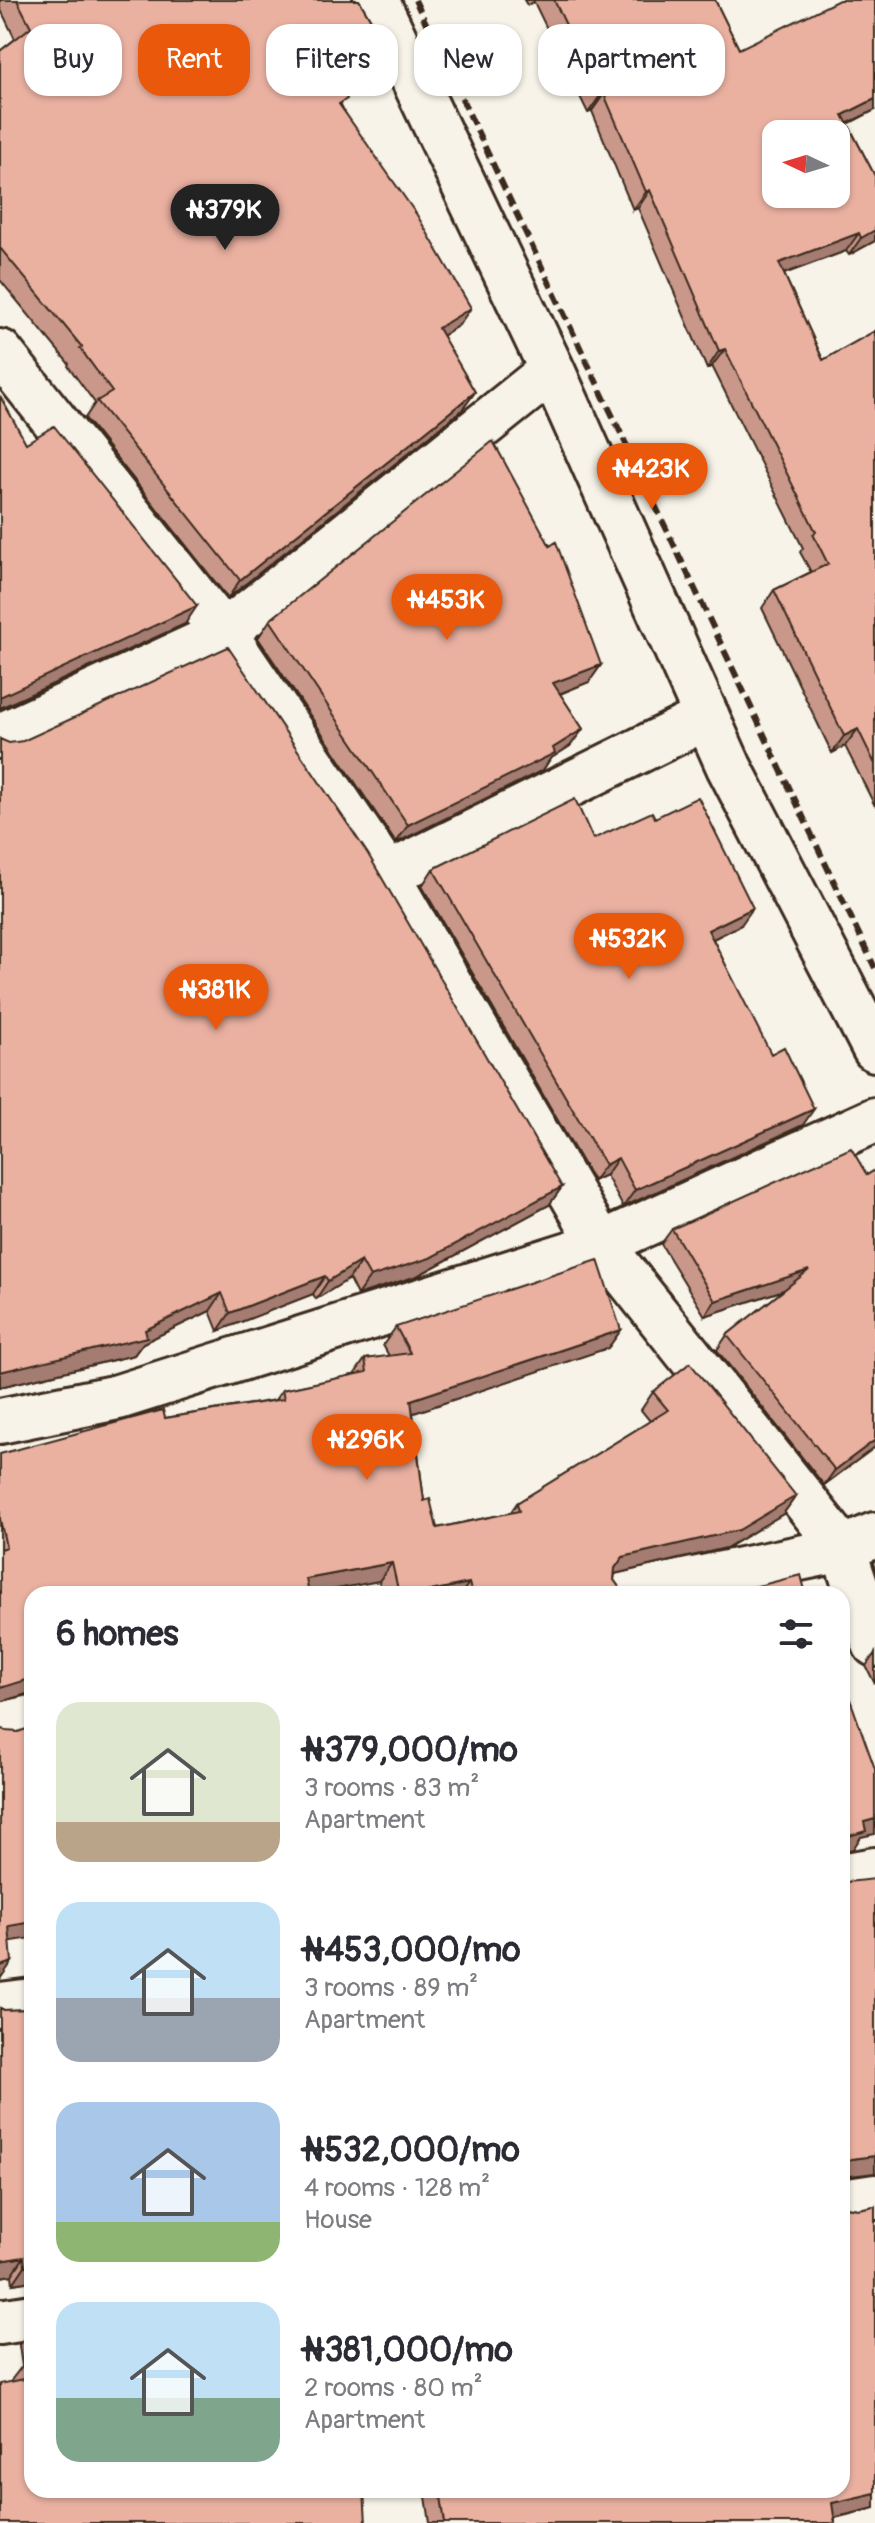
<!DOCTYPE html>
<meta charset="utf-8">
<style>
body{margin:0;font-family:Pangolin,sans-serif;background:#f7f7f7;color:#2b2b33;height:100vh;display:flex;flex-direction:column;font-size:30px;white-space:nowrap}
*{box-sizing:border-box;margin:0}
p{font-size:26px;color:#7c7c81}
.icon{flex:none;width:44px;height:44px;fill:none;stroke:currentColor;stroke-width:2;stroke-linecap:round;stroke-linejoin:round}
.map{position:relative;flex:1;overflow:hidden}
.sheet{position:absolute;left:24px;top:1586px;width:826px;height:912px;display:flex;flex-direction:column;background:#fff;border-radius:24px;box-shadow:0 2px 6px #0004}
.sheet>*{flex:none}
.guide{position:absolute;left:24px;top:24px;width:828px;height:72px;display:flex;gap:16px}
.needle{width:52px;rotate:274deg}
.buttons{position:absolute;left:762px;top:120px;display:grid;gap:16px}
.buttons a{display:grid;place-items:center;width:88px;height:88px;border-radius:16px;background:#fff;box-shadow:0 2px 6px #0004;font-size:40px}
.price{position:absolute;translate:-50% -68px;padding:0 18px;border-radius:28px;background:#ea580c;color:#fff;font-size:26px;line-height:52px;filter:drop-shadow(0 2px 4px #0008)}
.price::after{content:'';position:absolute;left:50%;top:48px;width:24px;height:18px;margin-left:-12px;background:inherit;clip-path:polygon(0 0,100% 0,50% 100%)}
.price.active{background:#222;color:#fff}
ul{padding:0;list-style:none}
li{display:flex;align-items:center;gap:24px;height:200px;padding:0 32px}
li span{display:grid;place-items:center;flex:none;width:224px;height:160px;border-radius:24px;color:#555}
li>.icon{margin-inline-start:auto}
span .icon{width:96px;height:96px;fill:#fffc;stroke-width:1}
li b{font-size:34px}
h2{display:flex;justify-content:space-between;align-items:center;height:96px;padding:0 32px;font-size:34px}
.pill{padding:0 28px;border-radius:24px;background:#fff;box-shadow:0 2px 6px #0004;font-size:28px;line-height:72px}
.pill.active{background:#ea580c;color:#fff}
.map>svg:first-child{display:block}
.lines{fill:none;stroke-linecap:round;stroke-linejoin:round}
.minor-casing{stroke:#3b2a1e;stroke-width:50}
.minor{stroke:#f7f3e8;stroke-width:44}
.rail{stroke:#3b2a1e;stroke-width:6;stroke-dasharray:12 6;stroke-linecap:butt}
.wall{fill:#c9988a;stroke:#3b2a1e;stroke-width:2}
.shaded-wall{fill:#a47c71;stroke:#3b2a1e;stroke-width:2}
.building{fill:#eab1a1;stroke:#3b2a1e;stroke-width:2;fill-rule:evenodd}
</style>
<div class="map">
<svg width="875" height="2523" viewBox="0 0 875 2523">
<rect width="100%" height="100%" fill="#f7f3e8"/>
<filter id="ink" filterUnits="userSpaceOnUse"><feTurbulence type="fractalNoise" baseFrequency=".0125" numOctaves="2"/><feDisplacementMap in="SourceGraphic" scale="16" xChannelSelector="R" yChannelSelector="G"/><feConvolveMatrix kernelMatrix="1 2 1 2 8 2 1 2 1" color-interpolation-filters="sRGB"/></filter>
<g filter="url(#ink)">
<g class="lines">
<defs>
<path id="minor" d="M376 0 552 370 729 767 875 1049
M0 352 224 633 377 859 601 1244 843 1549 875 1644
M0 736 224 633 552 370
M387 875 707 717
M0 1421 118 1397 601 1244 875 1120
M626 1594 843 1549 875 1535
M0 1725 32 1718
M842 1876 875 1870
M0 2005 32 2001
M842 2202 875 2197
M0 2322 32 2317"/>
</defs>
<!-- minor casing -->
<use href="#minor" class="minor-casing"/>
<!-- minor -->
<use href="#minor" class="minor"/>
<!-- rail -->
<path class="rail" d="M415 0 875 968"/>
</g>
<!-- wall -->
<path class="wall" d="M0 0H359L372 22 360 40 325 61 342 107 459 325 442 336 475 392 462 410 228 598 85 418 95 403 68 366 69 364 0 280V51L15 39 0 8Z
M524 0H715L739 49 875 110 848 124 875 176V241L849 255 846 251 784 274 823 360 875 331V806L845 746 832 753 762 608 774 590 811 572 800 552 803 548 712 366 707 369 638 208 633 210 592 111 588 113 534 2 527 5Z
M270 620 601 665 589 682 560 694 583 729 570 746 550 759 543 770 396 843 258 638Z
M0 739 562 1187 549 1205 417 1276 357 1295 349 1279 316 1299 313 1294 218 1331 210 1311 143 1343 134 1355 0 1387Z
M655 818 741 925 713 939 803 1125 623 1207 606 1175 593 1181 422 886 433 869 593 839Z
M875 1170V1447L824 1485 717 1350 727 1335 784 1290 705 1316 661 1244 672 1229 867 1175Z
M396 1327 621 1330 608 1348 413 1413 424 1501 437 1528 510 1513 517 1503 650 1421 641 1410 653 1392 796 1496 783 1514 726 1548 615 1574 614 1580 624 1594H382L379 1581 32 1594V1694H27L0 1702V1454L165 1418 275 1400 282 1390 354 1375 365 1359 389 1356 383 1345Z
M875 1653V1684L866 1666Z
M0 2008 4 2010 32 2009V2281L13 2284 12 2275 0 2277Z
M875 2206V2508L835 2518V2523H430L425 2490H842L845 2207 858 2209Z
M32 2327V2490L12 2379 22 2366 19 2345Z"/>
<!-- shaded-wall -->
<path class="shaded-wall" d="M372 22 360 40 308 71 320 53Z
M604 94 592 111 588 113 600 96Z
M875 99V110L830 132 843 115Z
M650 190 638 208 633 210 646 192Z
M875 230V241L849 255 861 238Z
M859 233 846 251 767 280 779 263Z
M471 308 459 325 426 346 438 328Z
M725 349 712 366 707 369 719 351Z
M475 392 462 410 228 598 240 580Z
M197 606 185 624 0 708V697L2 695Z
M601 665 589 682 541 701 553 683Z
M583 729 570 746 550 759 543 770 396 843 408 825 553 748Z
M858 729 845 746 832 753 844 736Z
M753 908 741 925 697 947 708 930Z
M814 1109 803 1125 623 1207 635 1190Z
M618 1158 606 1175 593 1181 605 1165Z
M562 1187 549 1205 417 1276 357 1295 370 1277Z
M361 1261 349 1279 316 1299 328 1281Z
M809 1270 799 1285 705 1316 715 1301Z
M325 1276 313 1294 218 1331 230 1313Z
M222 1293 210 1311 143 1343 134 1355 0 1387V1372L145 1330Z
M621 1330 608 1348 399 1418 411 1400Z
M875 1440V1447L824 1485 835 1470Z
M796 1496 783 1514 726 1548 610 1575 623 1557Z
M392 1563 379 1581 311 1594H296L306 1579Z
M469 1583 461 1594H416Z
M32 1678V1694H27L0 1702V1688Z
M875 1819V1834L861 1837 853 1849 842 1852V1838L864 1822Z
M32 1922V1938L0 1943 9 1926Z
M12 1962 0 1979V1966Z
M875 2156V2173L842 2177V2163L851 2159Z
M24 2257 12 2275 0 2277V2261Z
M32 2265V2281L13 2284 25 2266Z
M875 2493V2508L820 2521 832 2503Z"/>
<!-- building -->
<path class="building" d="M17 0H359L372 22 320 53 347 99 339 104 417 215 471 308 438 328 475 392 240 580 97 401 112 392 80 348 82 347 0 248V51L31 27Z
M554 0H715L739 49 839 0H875V99L843 115 875 176V230L861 238 859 233 779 263 823 360 875 331V764L858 729 844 736 774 590 828 564 813 534 816 532 725 349 719 351 650 190 646 192 604 94 600 96ZM776 134H836V194H776Z
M0 396 26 443 54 426 197 606 0 697Z
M493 441 550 546 556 542 601 665 553 683 583 729 553 748 555 753 408 825 270 620Z
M228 647 368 854 562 1187 430 1258 370 1277 361 1261 328 1281 325 1276 230 1313 222 1293 145 1330 147 1337 0 1372V739L9 743 23 741Z
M698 797 753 908 708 930 771 1054 784 1047 814 1109 635 1190 618 1158 605 1165 433 869 575 799 593 839 652 812 655 818Z
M851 1148 867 1175 875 1170V1440L835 1470 727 1335 809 1270 715 1301 672 1229Z
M598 1260 621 1330 411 1400 424 1501 430 1499 437 1528 519 1511 517 1503 668 1410 653 1392 690 1363 796 1496 739 1530 623 1557 615 1568 614 1580 624 1594H472L469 1583 416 1594H399L392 1563 306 1579 309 1594H32V1678L0 1688V1549L6 1547 0 1519V1454L163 1410 165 1418 284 1399 282 1390 367 1372 365 1359 410 1353 396 1327Z
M801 1575 806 1594H726Z
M842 1677 875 1769V1819L864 1822 866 1831 842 1838Z
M32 1727V1922L9 1926 12 1962 0 1966V1728L6 1731 18 1732Z
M842 1879 847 1882 875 1879V2156L851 2159 842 2163Z
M0 2008 4 2010 32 2009V2265L25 2266 24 2257 0 2261Z
M842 2205 845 2207 858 2209 875 2206V2493L832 2503 835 2523H445L440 2490H842Z
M32 2360V2490H364L366 2523H0V2384L29 2378 25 2361Z"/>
</g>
</svg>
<div class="buttons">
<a><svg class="needle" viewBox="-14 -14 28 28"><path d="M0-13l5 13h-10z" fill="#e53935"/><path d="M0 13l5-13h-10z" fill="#7c7c81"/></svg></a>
</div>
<b class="price active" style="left:225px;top:252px">₦379K</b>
<b class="price" style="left:652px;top:511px">₦423K</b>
<b class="price" style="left:447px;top:642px">₦453K</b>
<b class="price" style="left:629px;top:981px">₦532K</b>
<b class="price" style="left:216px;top:1032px">₦381K</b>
<b class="price" style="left:367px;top:1482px">₦296K</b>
<div class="guide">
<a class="pill">Buy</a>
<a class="pill active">Rent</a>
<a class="pill">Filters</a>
<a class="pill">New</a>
<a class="pill">Apartment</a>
</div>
<section class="sheet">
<h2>6 homes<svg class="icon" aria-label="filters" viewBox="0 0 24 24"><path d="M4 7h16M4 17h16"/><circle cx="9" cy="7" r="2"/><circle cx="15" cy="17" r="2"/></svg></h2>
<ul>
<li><span style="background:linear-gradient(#dfe7d0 75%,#b9a48a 0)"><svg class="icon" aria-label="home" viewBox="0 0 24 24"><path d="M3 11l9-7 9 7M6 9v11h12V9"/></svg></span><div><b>₦379,000/mo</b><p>3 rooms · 83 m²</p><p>Apartment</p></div></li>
<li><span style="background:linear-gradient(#bfe0f5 60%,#9aa5b1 0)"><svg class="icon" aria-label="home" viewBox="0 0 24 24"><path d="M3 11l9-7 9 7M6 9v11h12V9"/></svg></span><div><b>₦453,000/mo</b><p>3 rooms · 89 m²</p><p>Apartment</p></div></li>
<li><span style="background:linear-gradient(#a9c7e8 75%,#8fb573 0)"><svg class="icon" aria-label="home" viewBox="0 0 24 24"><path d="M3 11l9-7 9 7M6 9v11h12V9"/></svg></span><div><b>₦532,000/mo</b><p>4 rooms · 128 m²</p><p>House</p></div></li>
<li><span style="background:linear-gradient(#bfe0f5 60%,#7fa58c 0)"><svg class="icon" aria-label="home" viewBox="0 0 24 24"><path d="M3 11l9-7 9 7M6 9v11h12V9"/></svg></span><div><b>₦381,000/mo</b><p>2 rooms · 80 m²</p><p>Apartment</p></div></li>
</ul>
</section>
</div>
